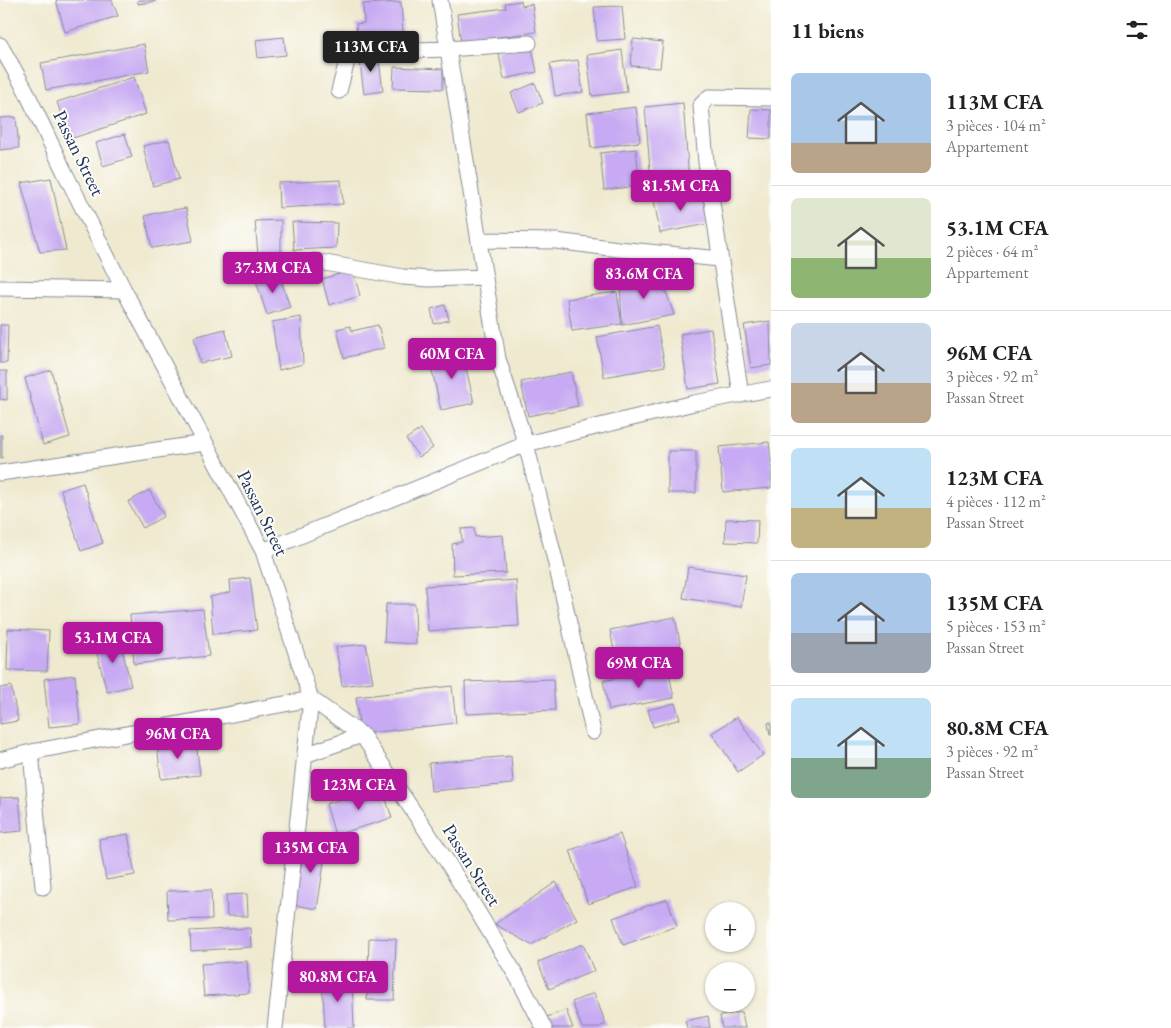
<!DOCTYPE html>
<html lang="fr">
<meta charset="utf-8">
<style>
body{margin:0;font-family:"EB Garamond",serif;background:#f6f6f6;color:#202124;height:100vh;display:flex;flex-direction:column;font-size:19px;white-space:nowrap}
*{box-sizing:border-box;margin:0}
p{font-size:16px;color:#757577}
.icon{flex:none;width:28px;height:28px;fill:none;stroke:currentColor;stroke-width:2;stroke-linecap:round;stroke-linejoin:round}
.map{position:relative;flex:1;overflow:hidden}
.side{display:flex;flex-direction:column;background:#fff;width:400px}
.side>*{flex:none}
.controls{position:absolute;left:705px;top:902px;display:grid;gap:10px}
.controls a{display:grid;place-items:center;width:50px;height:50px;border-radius:50%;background:#fff;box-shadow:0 1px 4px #0004;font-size:25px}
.price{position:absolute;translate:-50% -42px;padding:0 11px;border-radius:5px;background:#b5179e;color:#fff;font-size:16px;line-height:32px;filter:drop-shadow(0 1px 2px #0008)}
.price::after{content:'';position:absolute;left:50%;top:30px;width:15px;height:11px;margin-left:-8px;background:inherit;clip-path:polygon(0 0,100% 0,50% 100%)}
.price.current{background:#222;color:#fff}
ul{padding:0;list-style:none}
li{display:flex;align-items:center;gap:15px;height:125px;padding:0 20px}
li+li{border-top:1px solid #e0e0e0}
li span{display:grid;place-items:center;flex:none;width:140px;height:100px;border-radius:8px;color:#555}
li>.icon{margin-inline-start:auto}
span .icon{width:60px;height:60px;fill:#fffc;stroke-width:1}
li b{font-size:21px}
h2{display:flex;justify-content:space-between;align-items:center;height:60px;padding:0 20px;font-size:21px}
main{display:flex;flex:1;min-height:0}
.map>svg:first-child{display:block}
.building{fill:#c7aaf3}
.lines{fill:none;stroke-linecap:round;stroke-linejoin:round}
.minor-casing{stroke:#858c96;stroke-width:17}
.minor{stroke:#fff;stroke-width:15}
.labels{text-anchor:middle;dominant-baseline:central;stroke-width:4;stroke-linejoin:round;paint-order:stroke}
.street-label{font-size:19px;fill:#1b2f5e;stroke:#fdfcf7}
</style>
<main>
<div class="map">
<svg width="771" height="1028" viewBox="0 0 771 1028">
<rect width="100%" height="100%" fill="#fdfcf7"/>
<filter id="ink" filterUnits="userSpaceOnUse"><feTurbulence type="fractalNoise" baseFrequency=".02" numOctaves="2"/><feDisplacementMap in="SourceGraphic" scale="10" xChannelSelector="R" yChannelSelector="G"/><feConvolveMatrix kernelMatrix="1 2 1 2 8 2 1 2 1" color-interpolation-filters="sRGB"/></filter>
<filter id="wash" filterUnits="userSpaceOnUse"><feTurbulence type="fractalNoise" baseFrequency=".0096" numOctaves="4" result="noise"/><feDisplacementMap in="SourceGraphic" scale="20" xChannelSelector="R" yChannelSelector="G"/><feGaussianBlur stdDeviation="1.12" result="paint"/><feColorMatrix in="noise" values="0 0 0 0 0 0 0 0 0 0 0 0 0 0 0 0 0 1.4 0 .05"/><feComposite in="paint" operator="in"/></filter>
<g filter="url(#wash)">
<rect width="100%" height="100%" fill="#efe9cf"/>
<g id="blocks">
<!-- building -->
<path class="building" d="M56 0H112L118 16 65 32Z
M138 0H156V1L138 4Z
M521 1 522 6 532 4 536 32 461 42 457 14 506 8 505 3Z
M401 2 403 33 357 36 356 24 364 23 363 4Z
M622 6 625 39 597 41 594 7Z
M284 37 286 55 258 58 256 40Z
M633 39 663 42 660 68 631 66Z
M531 43 537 72 504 79 498 50Z
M144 44 149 71 46 90 41 63Z
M622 50 627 92 592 96 587 55Z
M378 52 383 91 364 94 359 55Z
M578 60 583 92 555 96 550 64Z
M394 67 443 69V89L393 88Z
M134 77 146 114 70 139 57 102Z
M535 83 543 103 519 112 511 93Z
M683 103 689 180 651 182 645 107Z
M636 107 640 142 591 148 587 113Z
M751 109 771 110V139L749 138Z
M16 117 19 148 0 150V118Z
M125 134 132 157 103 166 96 143Z
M169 140 179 179 153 186 143 146Z
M636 149 640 186 604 190 600 153Z
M51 178 66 250 40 252 21 183Z
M341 180 343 204 279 208 278 183Z
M702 192 708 224 660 233 654 200Z
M186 208 193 241 152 248 145 216 160 212Z
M281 220V263L259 266 255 221Z
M292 222 337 223 336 248 294 250Z
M658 262 660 273 634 277 633 270 644 268V265Z
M353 270 360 296 329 305 322 279Z
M279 274 290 307 267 315 256 281Z
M661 277 674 315 622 325 620 281Z
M617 292 622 324 572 331 567 299Z
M445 305 449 320 434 324 431 309Z
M301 317 303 364 279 370 272 322Z
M770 321 771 365 751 368 744 325Z
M0 325H8L7 363H0Z
M378 325 384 348 344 358 337 329 350 326 352 331Z
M657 326 665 366 604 377 597 337Z
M225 329 232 356 200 363 194 337Z
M711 329 720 384 688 389 680 334Z
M462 350 474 403 441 410 429 357Z
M51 370 70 437 43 445 25 378Z
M0 371H7V400L0 399Z
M571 372 578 406 528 416 521 382Z
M421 429 433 448 419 457 406 439Z
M0 435H2V458H0Z
M769 442 771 462V488L723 492 719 447Z
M668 451H696V493H668Z
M83 483 103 543 81 551 61 490Z
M149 490 164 516 143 528 128 502Z
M726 519 758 520 757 543 725 542Z
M474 528 475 537 503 535 506 573 453 575 452 544 462 542 461 529Z
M688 567 746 575 741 607 683 598Z
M250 578 257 630 213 634 210 597 231 592 230 580Z
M516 580 519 626 428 631 425 586Z
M386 604H415L416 644 384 642Z
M203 609 209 656 134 664 130 615Z
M675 617 682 652 617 665 610 630Z
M8 629 49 631 47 671 7 670Z
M119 636 131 686 107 692 94 642Z
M366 644 373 682 342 686 336 647Z
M668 668 674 698 609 710 603 681Z
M75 675 80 724 49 727 44 679Z
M553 679 555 710 466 714 465 682Z
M11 686 18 721 0 724V688Z
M452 686 456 723 360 734 356 697Z
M675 703 680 719 653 727 648 710Z
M737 717 763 755 738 772 712 733Z
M771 722V735H770L768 723Z
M196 740 200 775 161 779 157 744Z
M511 756 513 784 431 791 429 763Z
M382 787 392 818 335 835 326 804Z
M19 797 22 831 0 833V798Z
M128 834 135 875 106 880 99 839Z
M620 834 638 887 588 904 570 850Z
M305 840 327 843 317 909 295 905Z
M556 882 577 919 531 945 495 924Z
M211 890 212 919 168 920 167 891Z
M247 894 248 916H227L226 895Z
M667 899 677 926 623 945 613 918Z
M250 928 251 947 191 951 190 931Z
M369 938 396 939 394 1000H367Z
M583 944 594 971 549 989 538 962Z
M247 961 249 993 204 996 201 964Z
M352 977 354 1028H325L322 979Z
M594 993 606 1024 596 1028H582L572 1002Z
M566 1010 573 1028H548L544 1018Z
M742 1012 745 1028H722L720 1016Z
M708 1016 710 1028H687L685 1021Z"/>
</g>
</g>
<g filter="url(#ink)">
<use href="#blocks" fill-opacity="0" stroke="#858c96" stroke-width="1"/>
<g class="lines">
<defs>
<path id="minor" d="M440 0 498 359 526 444 557 568 593 732
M0 45 25 89 64 171 124 290 263 551 311 699 362 735 448 863 519 980 544 1028
M339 91 348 57 353 52 448 49 529 43
M479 240 556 241 618 249 720 259
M314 261 403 277 430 279 485 277
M0 288 124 290
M741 395 706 162 701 105 709 97 771 98
M0 473 205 443
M263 551 526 444 694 403 771 389
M31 752 43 887
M305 755 362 735
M0 760 31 752 311 699 275 1028"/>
</defs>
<!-- minor casing -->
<use href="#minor" class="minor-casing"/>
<!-- minor -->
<use href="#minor" class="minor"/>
</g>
</g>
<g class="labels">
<!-- street labels -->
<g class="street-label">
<text transform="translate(79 153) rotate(64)">Passan Street</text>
<text transform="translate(263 513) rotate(64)">Passan Street</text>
<text transform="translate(472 865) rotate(58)">Passan Street</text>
</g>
</g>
</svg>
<div class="controls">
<a>+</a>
<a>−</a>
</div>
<b class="price current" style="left:371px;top:73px">113M CFA</b>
<b class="price" style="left:681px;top:212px">81.5M CFA</b>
<b class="price" style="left:273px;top:294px">37.3M CFA</b>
<b class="price" style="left:644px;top:300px">83.6M CFA</b>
<b class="price" style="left:452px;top:380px">60M CFA</b>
<b class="price" style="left:113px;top:664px">53.1M CFA</b>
<b class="price" style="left:639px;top:689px">69M CFA</b>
<b class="price" style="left:178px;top:760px">96M CFA</b>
<b class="price" style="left:359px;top:811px">123M CFA</b>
<b class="price" style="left:311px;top:874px">135M CFA</b>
<b class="price" style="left:338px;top:1003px">80.8M CFA</b>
</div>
<section class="side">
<h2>11 biens<svg class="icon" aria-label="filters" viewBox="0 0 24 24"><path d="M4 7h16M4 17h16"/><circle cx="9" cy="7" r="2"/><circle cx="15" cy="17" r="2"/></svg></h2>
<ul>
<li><span style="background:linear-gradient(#a9c7e8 70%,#b9a48a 0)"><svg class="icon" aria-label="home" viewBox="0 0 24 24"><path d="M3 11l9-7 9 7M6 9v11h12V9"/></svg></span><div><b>113M CFA</b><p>3 pièces · 104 m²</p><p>Appartement</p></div></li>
<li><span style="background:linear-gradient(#dfe7d0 60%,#8fb573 0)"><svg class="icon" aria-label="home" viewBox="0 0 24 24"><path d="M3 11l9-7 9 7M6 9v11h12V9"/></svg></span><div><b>53.1M CFA</b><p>2 pièces · 64 m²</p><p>Appartement</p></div></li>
<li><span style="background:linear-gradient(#c9d6e8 60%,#b9a48a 0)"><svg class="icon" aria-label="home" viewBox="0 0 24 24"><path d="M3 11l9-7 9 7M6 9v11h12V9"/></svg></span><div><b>96M CFA</b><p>3 pièces · 92 m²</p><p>Passan Street</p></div></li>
<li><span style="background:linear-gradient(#bfe0f5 60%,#c2b280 0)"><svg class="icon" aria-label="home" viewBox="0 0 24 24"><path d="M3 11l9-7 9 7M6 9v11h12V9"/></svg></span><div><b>123M CFA</b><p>4 pièces · 112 m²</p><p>Passan Street</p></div></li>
<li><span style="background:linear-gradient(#a9c7e8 60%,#9aa5b1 0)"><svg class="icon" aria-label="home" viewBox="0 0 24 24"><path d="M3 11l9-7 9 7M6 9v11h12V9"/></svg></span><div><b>135M CFA</b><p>5 pièces · 153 m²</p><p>Passan Street</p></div></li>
<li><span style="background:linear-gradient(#bfe0f5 60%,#7fa58c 0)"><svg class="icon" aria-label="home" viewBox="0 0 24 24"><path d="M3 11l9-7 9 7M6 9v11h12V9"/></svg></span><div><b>80.8M CFA</b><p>3 pièces · 92 m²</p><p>Passan Street</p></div></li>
</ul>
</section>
</main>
